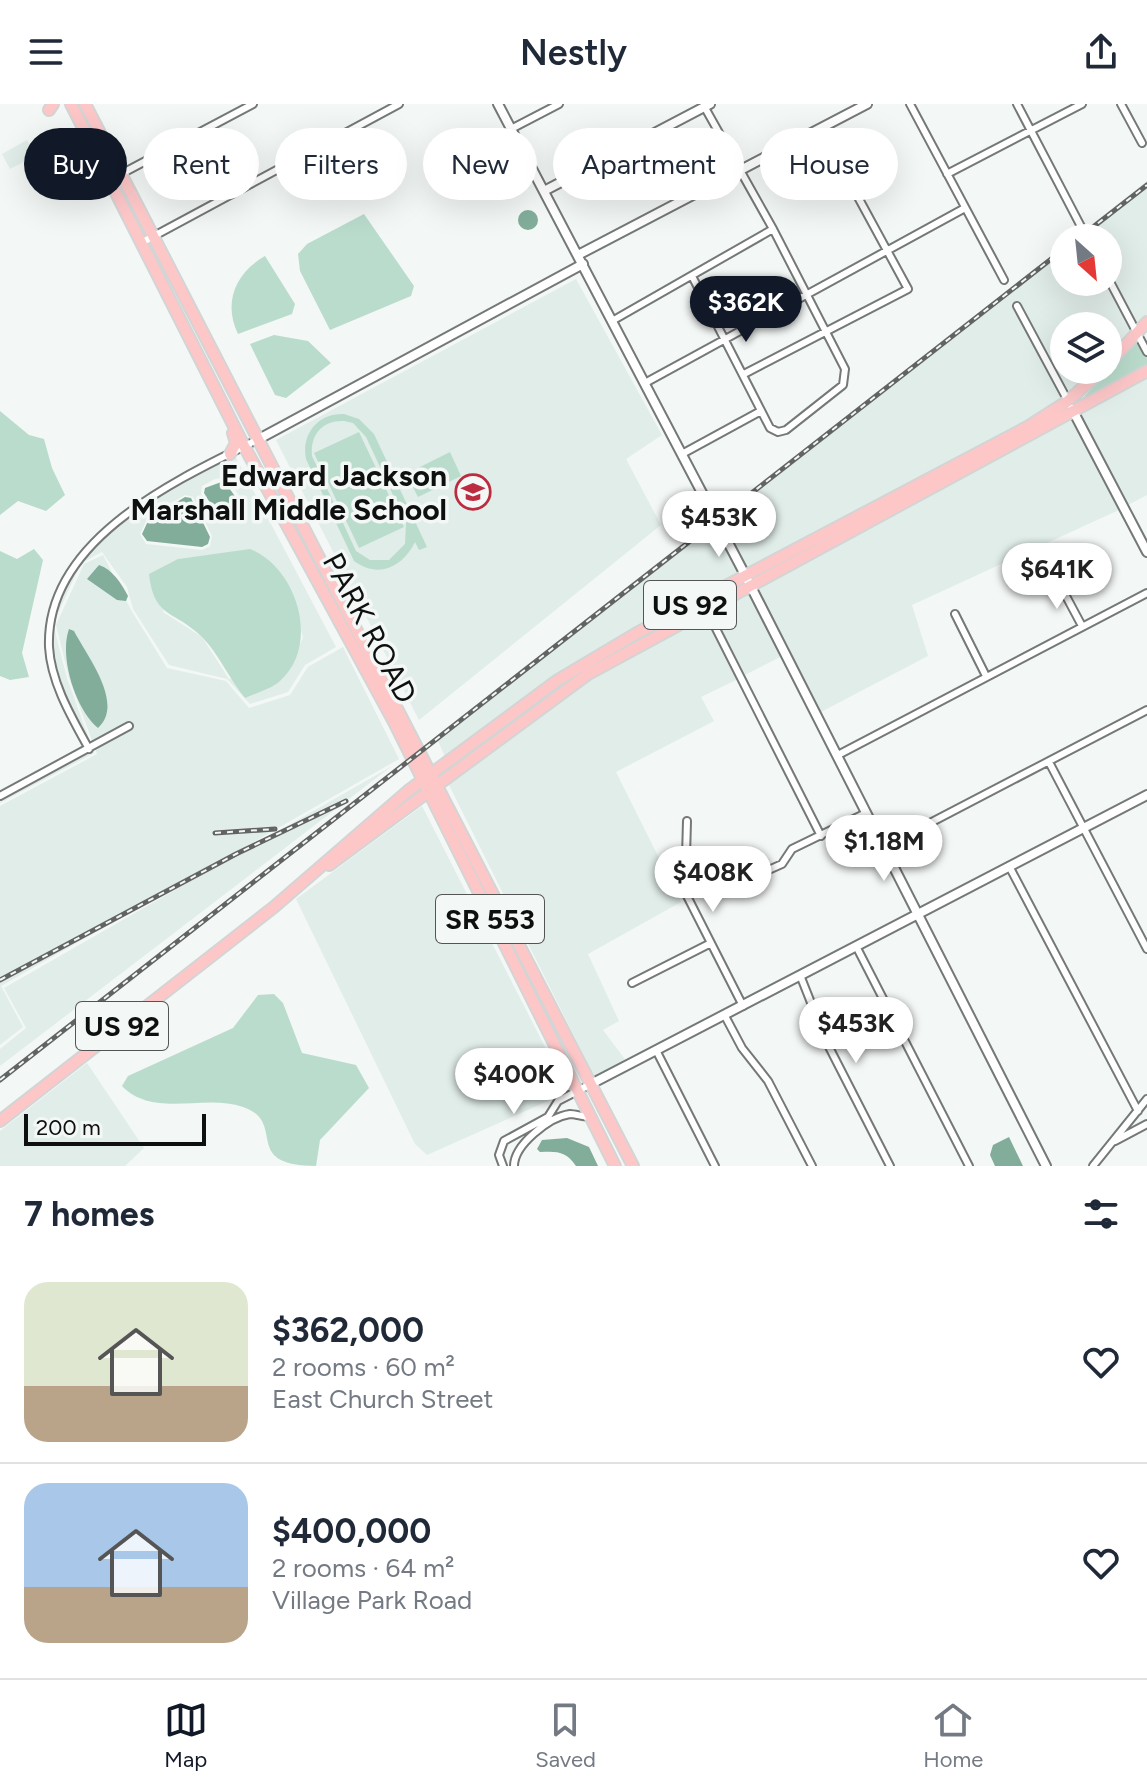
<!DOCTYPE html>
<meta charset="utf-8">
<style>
body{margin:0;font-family:Figtree,sans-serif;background:#f2f2f3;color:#1f2937;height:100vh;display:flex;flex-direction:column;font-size:30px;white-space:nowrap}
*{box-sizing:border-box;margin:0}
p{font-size:26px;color:#747a83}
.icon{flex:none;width:44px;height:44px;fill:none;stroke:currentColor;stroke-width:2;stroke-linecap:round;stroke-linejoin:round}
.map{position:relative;height:1062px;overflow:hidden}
.side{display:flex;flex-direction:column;background:#fff;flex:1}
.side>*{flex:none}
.top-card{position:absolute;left:24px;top:24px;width:1100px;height:72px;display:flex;gap:16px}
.needle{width:52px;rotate:153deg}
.buttons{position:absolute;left:1050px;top:120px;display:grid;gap:16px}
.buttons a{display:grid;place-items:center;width:72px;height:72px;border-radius:50%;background:#fff;box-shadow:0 8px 32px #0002;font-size:40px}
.scale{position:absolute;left:24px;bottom:20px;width:182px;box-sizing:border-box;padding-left:8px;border:4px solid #0e0f0f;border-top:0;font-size:22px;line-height:28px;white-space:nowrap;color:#0e0f0f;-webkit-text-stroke:6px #f3f7f5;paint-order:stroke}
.price{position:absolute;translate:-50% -68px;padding:0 18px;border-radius:28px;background:#fff;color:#222;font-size:26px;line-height:52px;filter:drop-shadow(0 2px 4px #0008)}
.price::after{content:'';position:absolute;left:50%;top:48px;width:24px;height:18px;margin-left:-12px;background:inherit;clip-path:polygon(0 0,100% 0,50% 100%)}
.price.on{background:#111827;color:#fff}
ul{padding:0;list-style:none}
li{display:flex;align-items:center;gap:24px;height:200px;padding:0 24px}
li+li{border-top:2px solid #e0e1e3}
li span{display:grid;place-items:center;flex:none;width:224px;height:160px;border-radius:24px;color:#555}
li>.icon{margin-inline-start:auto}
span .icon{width:96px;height:96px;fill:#fffc;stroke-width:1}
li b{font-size:34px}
h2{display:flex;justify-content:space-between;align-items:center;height:96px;padding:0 24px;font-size:34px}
.pill{padding:0 28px;border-radius:36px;background:#fff;box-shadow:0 8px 32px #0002;font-size:28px;line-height:72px}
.pill.on{background:#111827;color:#fff}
header{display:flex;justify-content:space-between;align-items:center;height:104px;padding:0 24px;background:#fff;font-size:36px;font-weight:600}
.tab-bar{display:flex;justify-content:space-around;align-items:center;height:112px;border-top:2px solid #e0e1e3;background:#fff;font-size:22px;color:#747a83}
.tab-bar a{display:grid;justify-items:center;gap:4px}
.tab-bar .on{color:#111827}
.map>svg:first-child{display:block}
.built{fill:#e1ede8;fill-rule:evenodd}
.green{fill:#badccd;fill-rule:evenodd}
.water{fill:#81ad9a}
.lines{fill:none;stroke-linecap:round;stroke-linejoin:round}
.minor-casing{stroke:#747876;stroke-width:10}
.tertiary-casing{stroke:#747876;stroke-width:12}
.primary-casing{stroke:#d4d4d4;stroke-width:14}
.minor{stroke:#fff;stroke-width:6}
.tertiary{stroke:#fff;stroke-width:8}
.primary{stroke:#fdc7c8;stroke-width:10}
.rail-casing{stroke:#626463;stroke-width:5}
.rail{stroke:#f3f7f5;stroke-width:2;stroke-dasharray:6;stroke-linecap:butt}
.labels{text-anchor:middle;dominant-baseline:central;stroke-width:7;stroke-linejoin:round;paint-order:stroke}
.shield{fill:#f3f7f5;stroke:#535554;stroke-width:2}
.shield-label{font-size:28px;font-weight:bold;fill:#0e0f0f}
.poi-label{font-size:30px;font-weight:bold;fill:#0e0f0f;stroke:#f3f7f5;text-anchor:end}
.street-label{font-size:30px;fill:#0e0f0f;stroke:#f3f7f5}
</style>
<header><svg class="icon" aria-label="menu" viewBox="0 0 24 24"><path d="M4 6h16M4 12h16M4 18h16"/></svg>Nestly<svg class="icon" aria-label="share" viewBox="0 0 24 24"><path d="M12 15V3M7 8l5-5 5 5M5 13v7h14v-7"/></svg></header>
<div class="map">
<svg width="1147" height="1062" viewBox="0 0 1147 1062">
<rect width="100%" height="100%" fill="#f3f7f5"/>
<!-- built -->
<path class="built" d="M27 36 35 52 10 65 2 50Z
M1147 77V213L1137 222 1108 168V134H1090L1086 125Z
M1064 142V178H1106L1132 226 1108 255V222H1064V266H1097L1068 292 1019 198 1013 200 1063 296 747 467 718 412Z
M576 175 662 331 626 355 661 421 419 616 276 336Z
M1147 271V391L1126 402 1078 310Z
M1073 313 1121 405 912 501 928 552 819 609 753 484Z
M234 350 336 543 305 561 288 588 250 600 227 575 169 561 133 505 127 483 102 448 81 459 53 520 67 574 94 649 0 699V689L90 645 57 577 50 543 53 504 66 469 109 424 183 371ZM215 375 224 374 231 379 245 402 221 418 214 414 201 390 202 382ZM185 391 193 393 212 432 210 442 202 446 146 440 140 430 148 413ZM216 450 293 489 303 534 289 563 229 575 202 533 163 508 178 455Z
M713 416 741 470 514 604 445 653 436 632Z
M103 451 131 506 167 564 226 577 249 604 290 591 308 563 343 543 399 655 1 882 23 923 0 941V702L97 650 69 574 56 521 84 460Z
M744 477 745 480 587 567 512 619 533 598 606 550Z
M748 487 782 552 743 572 710 507Z
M705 510 738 575 701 593 714 617 616 668 681 798 588 850 619 917 603 926 627 958 595 974 448 679 590 573Z
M392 662 195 813 0 962V945L26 924 4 884Z
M422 702 568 988 427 1051 415 1040 296 795Z
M87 959 144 1044 125 1062H0V1027Z"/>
<!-- green -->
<path class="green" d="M364 110 414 182 411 192 330 226 300 167 298 150 307 140Z
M265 152 295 200 292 210 238 230C223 199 235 169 265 152Z
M274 231 308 237 331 259 286 294 275 291 250 240Z
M1138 237 1147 254V263L1077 300Z
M0 307 29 331 44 335 52 364 65 391 46 407 18 397 0 411Z
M344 310 359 315 374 330 427 443 419 446 415 438C403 463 378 475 354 457L306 355C301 330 318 309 344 310ZM344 317 353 319 366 333 406 419 405 440 389 456H370L356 447 312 352C310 331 322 316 344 317Z
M359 328 404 423 359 444 314 349Z
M450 348 461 372 418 393 406 370Z
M34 445 43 456 22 549 29 573 10 576 0 572V447L17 455Z
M250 445C297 463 321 541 280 577 271 585 256 589 245 594 229 575 219 550 202 533 175 506 154 515 149 470L178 455Z
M274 890 283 899 302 949 356 961 369 984 320 1036 316 1062C240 1062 288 1018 243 1003 204 989 154 1015 122 982L128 972 233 924 258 891Z"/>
<!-- water -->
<path class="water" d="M498 42 520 83 515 90H506L498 84 481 50Z
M518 116a10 10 0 1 1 20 0a10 10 0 1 1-20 0Z
M224 377 242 402 220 415 204 389 205 384Z
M185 393 191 394 210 433 208 440 202 443 147 437 142 430 149 415Z
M99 461C112 465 122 480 128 492L126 497 117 496 87 475Z
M69 525 74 527C87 552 125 600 98 624 75 605 59 552 69 525Z
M1009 1033 1023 1062H995L990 1051 993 1041Z
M567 1034 589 1043 598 1062H576C566 1047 557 1047 540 1048L537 1045 542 1036Z"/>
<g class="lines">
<defs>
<path id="minor" d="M910 0 1004 176
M1017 0 1087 134
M1121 0 1142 39
M511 25 559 0
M121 70 253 0
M947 70 1082 0
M141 139 399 0
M692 172 770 324 778 328 786 326 843 281 845 265 773 125 704 2
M1108 174 1147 248
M1017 202 1068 297
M612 217 773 125
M744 270 908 185 821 25
M645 279 965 104
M682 350 759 308
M1059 479 1082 522
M706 505 821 732
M955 510 986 572
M89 645C72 614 51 579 49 543 45 436 176 376 257 336
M838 651 1147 489
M1049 658 1147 845
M0 692 129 622
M687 717 685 788 743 902
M884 743 1147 606
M1009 762 1138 1007
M764 768 782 760 792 745 866 709
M856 842 969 1062
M800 871 827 939 890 1062
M632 879 711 839
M725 912 742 944 768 977 812 1062
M657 948 715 1062
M1115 1037 1147 1020
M503 1062 499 1051 504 1037 548 1013 558 997 591 980
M514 1062C514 1041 549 1013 570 1010 575 1010 584 1013 590 1013
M1093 1062 1147 995"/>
<path id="tertiary" d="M498 0 743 467 1046 1062
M544 87 710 0
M578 151 867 0
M1072 305 1147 448
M257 336 583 160
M591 980 1147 691"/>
<path id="primary" d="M71 0 244 342 394 618 615 1062
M85 0 633 1062
M49 6 53 0
M1108 260 1147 218
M230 350 236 339 233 329
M329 761 588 570 1147 267
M0 1017 274 803 408 687 558 576 637 529 1029 322 1068 297 1102 266"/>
</defs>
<!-- minor casing -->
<use href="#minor" class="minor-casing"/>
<!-- tertiary casing -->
<use href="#tertiary" class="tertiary-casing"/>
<!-- primary casing -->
<use href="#primary" class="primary-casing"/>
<!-- minor -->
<use href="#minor" class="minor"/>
<!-- tertiary -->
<use href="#tertiary" class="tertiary"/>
<!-- primary -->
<use href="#primary" class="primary"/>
<defs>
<path id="rail" d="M1079 134 1147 81
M215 729 275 725
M0 876 236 750 346 697
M0 976 1064 145"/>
</defs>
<!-- rail casing -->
<use href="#rail" class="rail-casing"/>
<!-- rail -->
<use href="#rail" class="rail"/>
</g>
<!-- icons -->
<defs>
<symbol id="school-ring" viewBox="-11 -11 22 22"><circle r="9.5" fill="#f3f7f5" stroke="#bc2b3f" stroke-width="1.5"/><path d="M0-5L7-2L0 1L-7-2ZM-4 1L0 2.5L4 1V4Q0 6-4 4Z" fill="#bc2b3f"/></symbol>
</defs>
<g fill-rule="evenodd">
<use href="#school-ring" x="453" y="368" width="40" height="40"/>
</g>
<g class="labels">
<!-- shield labels -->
<g class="shield">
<rect x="644" y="477" width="92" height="48" rx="6"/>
<rect x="436" y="791" width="108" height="48" rx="6"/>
<rect x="76" y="898" width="92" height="48" rx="6"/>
</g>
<g class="shield-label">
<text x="690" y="501">US 92</text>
<text x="490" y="815">SR 553</text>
<text x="122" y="922">US 92</text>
</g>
<!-- poi labels -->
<g class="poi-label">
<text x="447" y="371">Edward Jackson<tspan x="447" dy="34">Marshall Middle School</tspan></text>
</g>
<!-- street labels -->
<g class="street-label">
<text transform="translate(370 524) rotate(62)">PARK ROAD</text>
</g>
</g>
</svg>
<div class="buttons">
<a><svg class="needle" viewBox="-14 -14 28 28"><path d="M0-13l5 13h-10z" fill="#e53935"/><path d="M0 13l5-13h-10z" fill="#747a83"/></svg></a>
<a><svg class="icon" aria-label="layers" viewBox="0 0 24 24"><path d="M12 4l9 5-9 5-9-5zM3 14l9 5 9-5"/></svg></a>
</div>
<div class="scale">200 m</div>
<b class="price on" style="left:746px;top:240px">$362K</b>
<b class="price" style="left:719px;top:455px">$453K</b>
<b class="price" style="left:1057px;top:507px">$641K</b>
<b class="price" style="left:884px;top:779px">$1.18M</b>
<b class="price" style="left:713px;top:810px">$408K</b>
<b class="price" style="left:856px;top:961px">$453K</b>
<b class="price" style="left:514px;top:1012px">$400K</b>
<div class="top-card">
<a class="pill on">Buy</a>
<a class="pill">Rent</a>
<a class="pill">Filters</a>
<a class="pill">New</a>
<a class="pill">Apartment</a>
<a class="pill">House</a>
</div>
</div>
<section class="side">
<h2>7 homes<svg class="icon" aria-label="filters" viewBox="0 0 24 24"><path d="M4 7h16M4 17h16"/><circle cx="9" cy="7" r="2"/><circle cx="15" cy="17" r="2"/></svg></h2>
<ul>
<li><span style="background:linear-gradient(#dfe7d0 65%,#b9a48a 0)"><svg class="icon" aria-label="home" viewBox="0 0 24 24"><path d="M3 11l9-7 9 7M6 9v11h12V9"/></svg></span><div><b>$362,000</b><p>2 rooms · 60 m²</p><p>East Church Street</p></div><svg class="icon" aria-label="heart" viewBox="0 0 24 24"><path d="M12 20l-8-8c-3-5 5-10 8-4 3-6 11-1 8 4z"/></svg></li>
<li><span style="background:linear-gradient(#a9c7e8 65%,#b9a48a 0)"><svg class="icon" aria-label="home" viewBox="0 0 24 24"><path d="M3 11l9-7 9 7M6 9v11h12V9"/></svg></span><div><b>$400,000</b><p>2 rooms · 64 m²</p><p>Village Park Road</p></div><svg class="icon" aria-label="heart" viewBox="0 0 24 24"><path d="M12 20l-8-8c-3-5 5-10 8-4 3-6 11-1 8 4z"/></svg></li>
</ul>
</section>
<nav class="tab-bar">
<a class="on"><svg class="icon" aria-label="map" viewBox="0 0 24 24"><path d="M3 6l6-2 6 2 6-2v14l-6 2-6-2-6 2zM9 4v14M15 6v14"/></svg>Map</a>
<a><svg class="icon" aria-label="saved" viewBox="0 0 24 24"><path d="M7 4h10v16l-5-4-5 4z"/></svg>Saved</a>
<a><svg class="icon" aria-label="home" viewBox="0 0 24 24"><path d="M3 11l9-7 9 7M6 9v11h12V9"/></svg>Home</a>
</nav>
